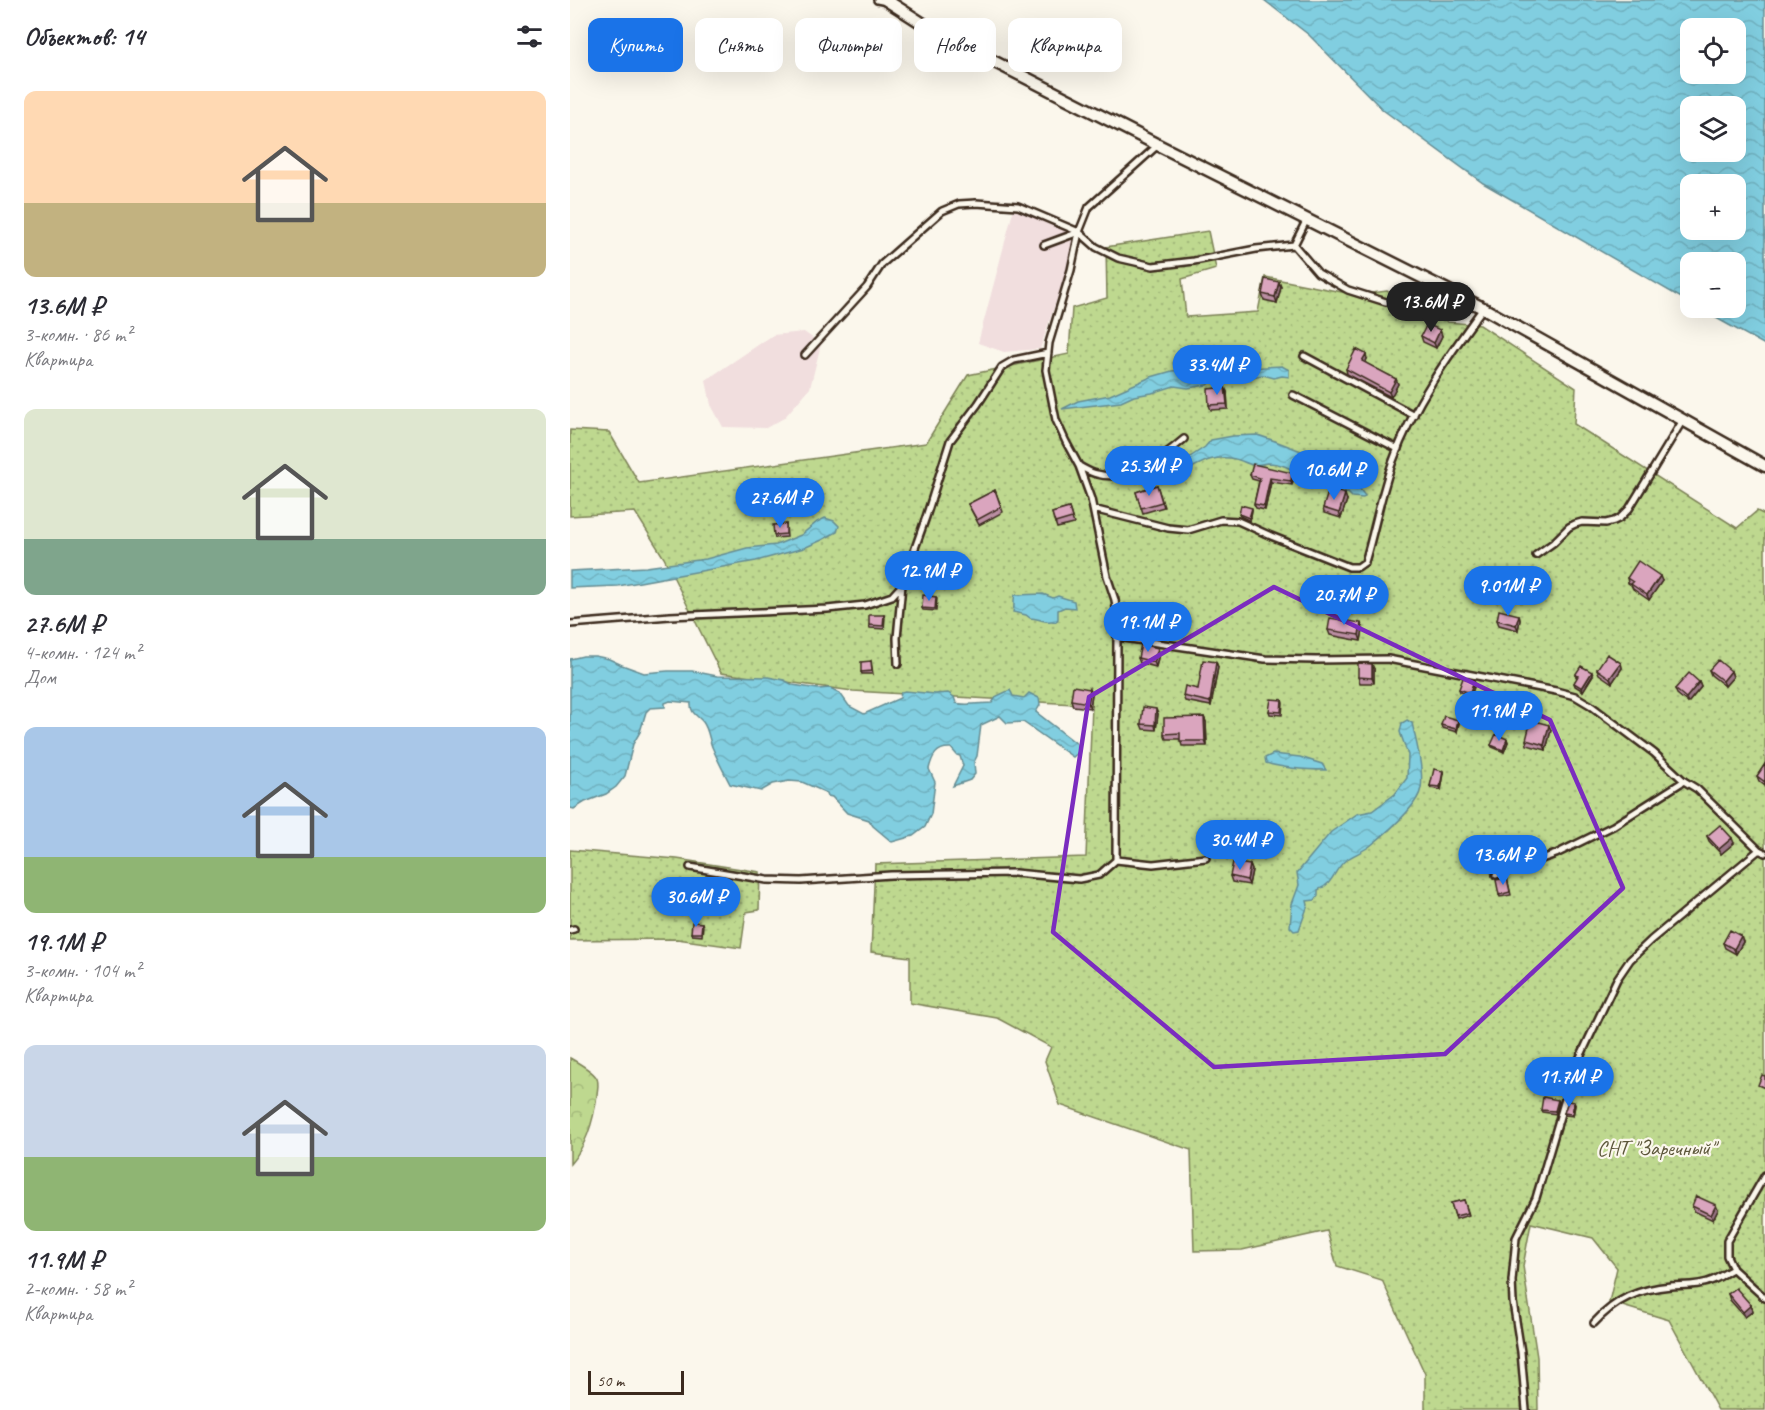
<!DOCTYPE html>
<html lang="ru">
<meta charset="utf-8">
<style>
body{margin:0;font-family:Caveat,sans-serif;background:#f7f7f7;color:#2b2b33;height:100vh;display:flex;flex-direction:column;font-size:22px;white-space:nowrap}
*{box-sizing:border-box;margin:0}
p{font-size:20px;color:#7c7c81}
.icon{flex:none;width:33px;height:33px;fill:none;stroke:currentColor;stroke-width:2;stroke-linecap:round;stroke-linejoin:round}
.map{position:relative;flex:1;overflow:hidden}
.details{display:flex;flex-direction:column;background:#fff;width:570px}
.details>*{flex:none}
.banner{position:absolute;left:18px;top:18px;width:570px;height:54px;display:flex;gap:12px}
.tools{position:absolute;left:1110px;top:18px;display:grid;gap:12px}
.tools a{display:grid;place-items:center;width:66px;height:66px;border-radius:12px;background:#fff;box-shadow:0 6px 24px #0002;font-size:30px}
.scale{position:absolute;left:18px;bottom:15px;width:96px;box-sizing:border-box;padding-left:6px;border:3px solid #3b2a1e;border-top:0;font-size:16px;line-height:21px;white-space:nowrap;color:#3b2a1e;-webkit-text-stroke:4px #fbf7ec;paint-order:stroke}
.price{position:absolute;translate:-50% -51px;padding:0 14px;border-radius:21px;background:#1a73e8;color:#fff;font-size:20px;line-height:39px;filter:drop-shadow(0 2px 3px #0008)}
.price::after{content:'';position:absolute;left:50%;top:36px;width:18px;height:14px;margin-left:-9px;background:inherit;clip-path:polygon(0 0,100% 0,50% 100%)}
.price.current{background:#222;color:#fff}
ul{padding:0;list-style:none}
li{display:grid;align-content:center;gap:12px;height:318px;padding:0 24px}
li span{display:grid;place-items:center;height:186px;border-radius:12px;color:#555}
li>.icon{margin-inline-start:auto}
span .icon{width:108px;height:108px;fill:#fffc;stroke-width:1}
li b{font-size:26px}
h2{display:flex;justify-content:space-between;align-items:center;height:72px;padding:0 24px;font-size:26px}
.tag{padding:0 21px;border-radius:12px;background:#fff;box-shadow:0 6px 24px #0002;font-size:21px;line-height:54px}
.tag.current{background:#1a73e8;color:#fff}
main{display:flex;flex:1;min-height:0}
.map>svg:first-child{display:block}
.built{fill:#f1dede}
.grass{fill:url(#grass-dots);stroke:#7c8156;stroke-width:1.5}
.forest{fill:url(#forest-crowns);stroke:#7c8156;stroke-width:1.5}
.water{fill:url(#water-waves);stroke:#658c92;stroke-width:1.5;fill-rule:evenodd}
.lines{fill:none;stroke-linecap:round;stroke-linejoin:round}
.service-casing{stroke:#3b2a1e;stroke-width:10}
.minor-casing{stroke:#3b2a1e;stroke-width:15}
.service{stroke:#fbf7ec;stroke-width:5}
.minor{stroke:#fbf7ec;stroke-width:10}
.wall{fill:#bb8ea3;stroke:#3b2a1e;stroke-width:1.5}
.shaded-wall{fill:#997485;stroke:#3b2a1e;stroke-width:1.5}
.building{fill:#daa5be;stroke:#3b2a1e;stroke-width:1.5}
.marked{fill:none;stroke:#7b2cbf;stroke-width:4.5;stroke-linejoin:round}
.labels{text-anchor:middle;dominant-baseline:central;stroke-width:4.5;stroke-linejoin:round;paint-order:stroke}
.park-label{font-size:21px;fill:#5c563a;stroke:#fbf7ec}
</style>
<main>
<section class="details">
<h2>Объектов: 14<svg class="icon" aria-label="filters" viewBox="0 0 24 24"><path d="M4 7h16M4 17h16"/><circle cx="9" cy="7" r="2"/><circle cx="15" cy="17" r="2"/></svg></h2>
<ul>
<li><span style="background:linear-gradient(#ffd9b3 60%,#c2b280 0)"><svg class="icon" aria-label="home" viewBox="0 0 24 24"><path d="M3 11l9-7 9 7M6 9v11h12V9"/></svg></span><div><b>13.6M ₽</b><p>3-комн. · 86 m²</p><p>Квартира</p></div></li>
<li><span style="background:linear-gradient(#dfe7d0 70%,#7fa58c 0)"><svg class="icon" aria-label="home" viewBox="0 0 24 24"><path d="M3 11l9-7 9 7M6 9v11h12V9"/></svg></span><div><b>27.6M ₽</b><p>4-комн. · 124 m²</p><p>Дом</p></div></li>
<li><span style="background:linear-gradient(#a9c7e8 70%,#8fb573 0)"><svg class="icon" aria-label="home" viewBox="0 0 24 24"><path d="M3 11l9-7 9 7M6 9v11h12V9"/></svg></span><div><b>19.1M ₽</b><p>3-комн. · 104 m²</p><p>Квартира</p></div></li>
<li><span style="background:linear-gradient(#c9d6e8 60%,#8fb573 0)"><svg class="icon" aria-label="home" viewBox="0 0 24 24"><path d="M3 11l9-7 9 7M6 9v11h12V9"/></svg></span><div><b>11.9M ₽</b><p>2-комн. · 58 m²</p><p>Квартира</p></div></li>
</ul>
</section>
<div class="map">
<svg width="1195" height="1410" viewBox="0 0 1195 1410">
<defs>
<pattern id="grass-dots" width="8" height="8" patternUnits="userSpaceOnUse" patternTransform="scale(1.5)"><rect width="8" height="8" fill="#bed88f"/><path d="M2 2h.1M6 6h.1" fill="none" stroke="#a4ba7b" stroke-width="1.8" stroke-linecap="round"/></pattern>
<pattern id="forest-crowns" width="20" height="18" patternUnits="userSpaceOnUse" patternTransform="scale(1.5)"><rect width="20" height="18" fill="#bed88f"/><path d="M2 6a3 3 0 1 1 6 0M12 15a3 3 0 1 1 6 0" fill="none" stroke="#a4ba7b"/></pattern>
<pattern id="water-waves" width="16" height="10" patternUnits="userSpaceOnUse" patternTransform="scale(1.5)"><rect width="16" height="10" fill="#81cee0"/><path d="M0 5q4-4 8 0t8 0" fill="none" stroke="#70b1c0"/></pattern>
</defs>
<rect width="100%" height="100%" fill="#fbf7ec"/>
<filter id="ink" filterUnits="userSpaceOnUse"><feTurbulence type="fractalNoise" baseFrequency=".0167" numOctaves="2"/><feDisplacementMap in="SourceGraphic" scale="12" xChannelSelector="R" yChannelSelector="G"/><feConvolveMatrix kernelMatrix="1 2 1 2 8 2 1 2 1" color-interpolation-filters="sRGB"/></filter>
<g filter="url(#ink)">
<!-- built -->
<path class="built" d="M444 208 509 232 508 237 470 349 434 352 408 343Z
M234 332 251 344 240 388 214 418 196 428 153 427 141 405 136 380 203 335Z"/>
<!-- grass -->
<path class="grass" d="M638 231 646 269 612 279 616 317 688 312 695 277 787 295 817 291 878 322 910 325 1006 388 1004 424 1167 528 1187 511 1195 515V1410H1148L1099 1320 1039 1302 1047 1268 1023 1238 961 1223 953 1266 967 1357 968 1410H855V1374L812 1280 767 1266 757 1231 672 1250 624 1251 621 1150 490 1105 475 1061 481 1047 427 1018 340 1003V957L301 952 305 864 516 857 522 705 283 691 151 673 94 558 65 512 0 516V430L39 432 69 483 356 443 398 375 499 354 502 308 537 298 536 247Z
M0 850 107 859 190 872 189 910 176 912 171 948 107 939 0 940Z"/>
<!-- forest -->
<path class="forest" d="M0 1058C7 1062 22 1071 26 1077 30 1082 27 1090 27 1095 24 1119 16 1146 0 1164Z"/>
<!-- water -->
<path class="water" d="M694 0H1195V345L1128 308H1166V262H1120V303L913 183 813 110 739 35ZM1120 28H1166V74H1120ZM1120 106H1166V152H1120ZM1166 184V230H1120V184Z
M666 364 678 368 712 366 719 370V377L712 376 704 378 693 375 676 378 660 377 643 380 637 385 618 388 604 386 582 393 564 396 551 402 492 409 508 401 540 395 581 377 602 371Z
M687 435C711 442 733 453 757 460L766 475 787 485 795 496 793 498 782 497 778 493 771 494 764 487 744 485 737 477H731C721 467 711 463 697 463 692 464 687 465 683 465 677 464 671 460 665 459 643 454 630 464 612 473L608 472 607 468 608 465 635 447 641 440 663 436Z
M255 518 264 521 269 526 267 532 252 540 234 548 186 561 48 586 0 588V571L76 567 136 559 177 548 206 545 231 535 247 522Z
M473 594 483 598 488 596 504 601 505 608 495 607 488 610V619L486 622C481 620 479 622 475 621 469 620 466 618 460 618L456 615 443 612C445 606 443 599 445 595Z
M13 656H25L39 659 52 665 74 673 98 671H122L147 676 198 677 214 680 223 685 248 689 260 688 270 693 279 706 294 714 330 698 331 692 335 691 365 694 378 693 384 697 386 703C392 706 413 703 422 703L427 696 440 690 443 696 454 698 459 693 469 698 470 705 466 712 507 744 509 752 503 757 453 722 437 723 430 716 411 725 407 756 404 762 405 774 400 780 383 786 393 766 390 756 387 755 381 748C366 747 362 757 359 769L365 782 361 814 355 827 343 836 322 842 303 826 299 820 277 813 262 797 258 796 257 793 232 782 219 781 203 784 191 791 160 784C154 772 148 761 143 749 139 741 139 730 133 722 127 715 120 713 121 703L100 701 95 703V707L80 708 76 712 70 732 63 744 55 776 46 787 36 794 15 802 4 809 0 808V659Z
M837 720 842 723C846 740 854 771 851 788 848 807 815 834 800 846 792 852 783 855 776 860 763 870 765 883 748 890V896L745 900 737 901 738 905 729 930 724 931 720 927 722 904 729 885 727 873 761 832 787 814 802 811 825 794 837 778 838 755 830 732 832 723Z
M703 754 730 757 752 764 756 770C735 770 716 769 696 763L695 758Z"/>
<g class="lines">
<defs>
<path id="service" d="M307 0 317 2
M588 145 519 207 509 232 501 270 479 343 476 370 486 420 496 442 509 466 521 499 537 576 545 600 547 616V637L695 659 746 660 818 659 986 691 1005 696 1020 705 1084 753 1114 781 1127 789 1189 850 1195 853
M474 245 509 232
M724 245 748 273 778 290 816 302
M235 355 297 287 312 264 372 211 389 204 406 203 448 206 509 232 526 247 548 258 583 266 624 261 686 249 724 245 737 219
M734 356 844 415
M723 395 828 449
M509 466C515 469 521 473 527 474 558 483 592 458 614 439
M523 509 598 528 618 530 651 520 668 521 701 536 779 567H788L795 562C805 529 811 493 823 461 843 405 879 355 913 308
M966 555 983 543 999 527 1005 524 1012 522 1036 523 1044 521 1050 518 1059 509 1113 420
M0 624 100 616 257 609 295 605 322 596 332 585 356 517 380 441 408 404 432 367 444 360 478 353
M328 664 327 638 332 585
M546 860 583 864 636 858
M120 867 197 880 231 881 321 875 445 873 509 879 529 875 546 860 547 637
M926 875 986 854 1043 826 1114 781
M0 930 4 929
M1195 1175 1157 1241V1256L1163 1269 1195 1298
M1024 1323C1046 1299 1068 1289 1101 1286 1115 1285 1130 1286 1143 1280 1150 1277 1156 1272 1163 1269
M956 1410 951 1352 943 1302 942 1281 946 1238 966 1198 1003 1072 1047 979 1060 960 1081 940 1189 850"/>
<path id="minor" d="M316 0 366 32 588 145 913 308 1195 466"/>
</defs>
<!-- service casing -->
<use href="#service" class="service-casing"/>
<!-- minor casing -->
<use href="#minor" class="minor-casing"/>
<!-- service -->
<use href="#service" class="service"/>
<!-- minor -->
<use href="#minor" class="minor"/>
</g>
<!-- wall -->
<path class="wall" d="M709 282 711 287 707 303 694 300 692 294Z
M870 330 872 336 866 348 853 342 851 336Z
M797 359 795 363 826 379 828 384 821 397 777 374 776 369Z
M657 392 658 409 641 410 639 405Z
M722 473 724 477 722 485 701 482 695 510 686 508 684 504 689 481 682 479 680 475Z
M587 485 594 507 573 513 566 492Z
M425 490 433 512 409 525 398 504Z
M777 500 771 518 754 513 753 508Z
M499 508 504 524 487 528 482 513Z
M682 510 680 521 670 516 669 514Z
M216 524 217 537 205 538 204 535Z
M1057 578 1092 581 1079 600 1063 589 1061 585 1058 583Z
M366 597 367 599 366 611 353 610 352 608Z
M314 615 315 618 314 629 300 628 299 625Z
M949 615 950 620 948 630 929 625 927 620Z
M793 629 791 641 760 635 758 630Z
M588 648 589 653 586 667 570 663 568 658Z
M301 661 303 674H292L291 672Z
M646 662 648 667 641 706 615 701 613 696 628 689Z
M1051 663 1052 668 1042 683 1029 674 1027 669Z
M804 669V683H790L788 677Z
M1139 670 1161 671 1163 677 1155 686 1141 675Z
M1005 675H1023L1013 691 1005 686 1004 683 1007 678Z
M904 681 905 684 901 696 890 692 889 689Z
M1129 682 1131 687 1118 703 1107 694 1105 689Z
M522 694 520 708 503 706 501 700Z
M712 700 713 703 712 715 700 714 699 711Z
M588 714 586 730 573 729 571 724Z
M634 717 636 722 637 746H612L610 739H596L594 734Z
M889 723 887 732 872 728 871 725Z
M981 730 976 750 957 745 956 740Z
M937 739 938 742 934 752 922 747 921 745Z
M1195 764V786L1189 781 1187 776Z
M874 773 871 790 861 788 860 786Z
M1137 836 1164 843 1151 854 1139 841Z
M694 842 695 845 689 854 678 846 677 844Z
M680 865 682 870 679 885 662 882 660 876Z
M937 878 941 895 930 897 929 895Z
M132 923 133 926 132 936 122 935 121 933Z
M1173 942 1166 954 1155 948 1153 943Z
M989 1102 986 1114 972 1112 971 1110Z
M1005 1105 1003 1116 995 1115 994 1113Z
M894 1200 899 1215 886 1219 881 1203Z
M1122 1206 1148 1210 1143 1220 1124 1211Z
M1158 1294 1181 1305 1183 1311 1175 1317 1160 1300Z"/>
<!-- shaded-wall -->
<path class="shaded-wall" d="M709 282 711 287 707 303 705 297Z
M870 330 872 336 866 348 864 343Z
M796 354 797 359 794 366 792 361Z
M826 379 828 384 821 397 819 392Z
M655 387 657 392 658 409 657 404Z
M722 473 724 477 722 485 721 481Z
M700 478 701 482 695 510 694 506Z
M775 494 777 500 771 518 769 513Z
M682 508V510L680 521 679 518Z
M1090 576 1092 581 1079 600 1077 595Z
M949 615 950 620 948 630 946 625Z
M791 623 793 629 791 641 789 635Z
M588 648 589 653 586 667 584 662Z
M646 662 648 667 641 706 640 702Z
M1051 663 1052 668 1042 683 1040 678Z
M802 664 804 669V683L802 678Z
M1161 671 1163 677 1155 686 1153 681Z
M1022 672 1023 675 1013 691 1012 688Z
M904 681 905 684 901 696 900 693Z
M1129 682 1131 687 1118 703 1116 698Z
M520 689 522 694 520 708 518 703Z
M586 709 588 714 586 730 585 725Z
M634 717 636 722 637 746 635 741Z
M888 720 889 723 887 732 886 729Z
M979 725 981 730 976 750 974 745Z
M937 739 938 742 934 752 933 750Z
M873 771 874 773 871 790 870 787Z
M1162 838 1164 843 1151 854 1149 849Z
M694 842 695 845 689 854 688 851Z
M680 865 682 870 679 885 677 880Z
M1171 936 1173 942 1166 954 1164 949Z
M988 1100 989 1102 986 1114 985 1111Z
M1004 1102 1005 1105 1003 1116 1002 1114Z
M1146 1205 1148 1210 1143 1220 1141 1215Z
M1181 1305 1183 1311 1175 1317 1173 1312Z"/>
<!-- building -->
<path class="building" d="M695 279 709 282 705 297 692 294Z
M857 324 870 330 864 343 851 336Z
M786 349 796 354 792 361 826 379 819 392 776 369Z
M655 387 657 404 639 405 638 389Z
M683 464 722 473 721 481 700 478 694 506 684 504 690 478 680 475Z
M587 485 592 502 571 508 566 492Z
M759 489 775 494 769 513 753 508Z
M425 490 431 507 407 520 398 504Z
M671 505 682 508 679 518 669 514Z
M499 508 502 518 485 523 482 513Z
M216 524V534L204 535 203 525Z
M1068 561 1090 576 1077 595 1061 584 1063 582 1057 578Z
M353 595 366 597 365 609 352 608Z
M929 610 949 615 946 625 927 620Z
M299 615H314L313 626 299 625Z
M760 618 791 623 789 635 758 630Z
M571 644 588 648 584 662 568 658Z
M1037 654 1051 663 1040 678 1027 669Z
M633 660 646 662 640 702 613 696 615 686 628 689Z
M1148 660 1161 671 1153 681 1139 670Z
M301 661 302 671 291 672V662Z
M788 663 802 664V678L788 677Z
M1011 666 1022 672 1012 688 1004 683 1008 676 1005 675Z
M1119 673 1129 682 1116 698 1105 689Z
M893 678 904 681 900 693 889 689Z
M503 686 520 689 518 703 501 700Z
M701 699 712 700 711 712 699 711Z
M573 707 586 709 585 725 571 724Z
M874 716 888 720 886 729 871 725Z
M634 717 635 741H610V733L594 734V718Z
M961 720 979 725 974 745 956 740Z
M926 734 937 739 933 750 921 745Z
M1195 764V782L1187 776Z
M864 769 873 771 870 787 860 786Z
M1150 825 1162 838 1149 849 1137 836Z
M683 835 694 842 688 851 677 844Z
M663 862 680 865 677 880 660 876Z
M937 878 940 892 929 895 926 880Z
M122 922 132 923 131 933H121Z
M1160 930 1171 936 1164 949 1153 943Z
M1192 1075 1195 1076V1088L1188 1085Z
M973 1097 988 1100 985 1111 971 1110Z
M998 1101 1004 1102 1002 1114 994 1113Z
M1126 1196 1146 1205 1141 1215 1122 1206Z
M894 1200 898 1213 885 1216 881 1203Z
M1166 1288 1181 1305 1173 1312 1158 1294Z"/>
</g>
<!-- marked area -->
<path class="marked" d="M704 587 980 720 1053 888 875 1054 644 1067 483 932 519 697Z"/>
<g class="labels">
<!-- park labels -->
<g class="park-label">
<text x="1086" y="1148">СНТ "Заречный"</text>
</g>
</g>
</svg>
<div class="tools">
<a><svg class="icon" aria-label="locate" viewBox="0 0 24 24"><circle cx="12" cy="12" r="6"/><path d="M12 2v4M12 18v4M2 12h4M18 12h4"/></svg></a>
<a><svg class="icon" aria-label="layers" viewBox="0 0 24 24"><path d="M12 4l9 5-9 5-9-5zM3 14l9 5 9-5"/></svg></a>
<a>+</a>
<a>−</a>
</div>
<div class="scale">50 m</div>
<b class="price current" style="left:861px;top:333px">13.6M ₽</b>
<b class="price" style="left:647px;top:396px">33.4M ₽</b>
<b class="price" style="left:579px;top:497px">25.3M ₽</b>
<b class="price" style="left:764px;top:501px">10.6M ₽</b>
<b class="price" style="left:210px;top:529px">27.6M ₽</b>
<b class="price" style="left:359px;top:602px">12.9M ₽</b>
<b class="price" style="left:938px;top:617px">9.01M ₽</b>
<b class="price" style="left:774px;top:626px">20.7M ₽</b>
<b class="price" style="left:578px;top:653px">19.1M ₽</b>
<b class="price" style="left:929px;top:742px">11.9M ₽</b>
<b class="price" style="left:670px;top:871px">30.4M ₽</b>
<b class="price" style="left:933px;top:886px">13.6M ₽</b>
<b class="price" style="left:126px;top:928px">30.6M ₽</b>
<b class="price" style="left:999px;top:1108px">11.7M ₽</b>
<div class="banner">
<a class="tag current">Купить</a>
<a class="tag">Снять</a>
<a class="tag">Фильтры</a>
<a class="tag">Новое</a>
<a class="tag">Квартира</a>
</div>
</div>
</main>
